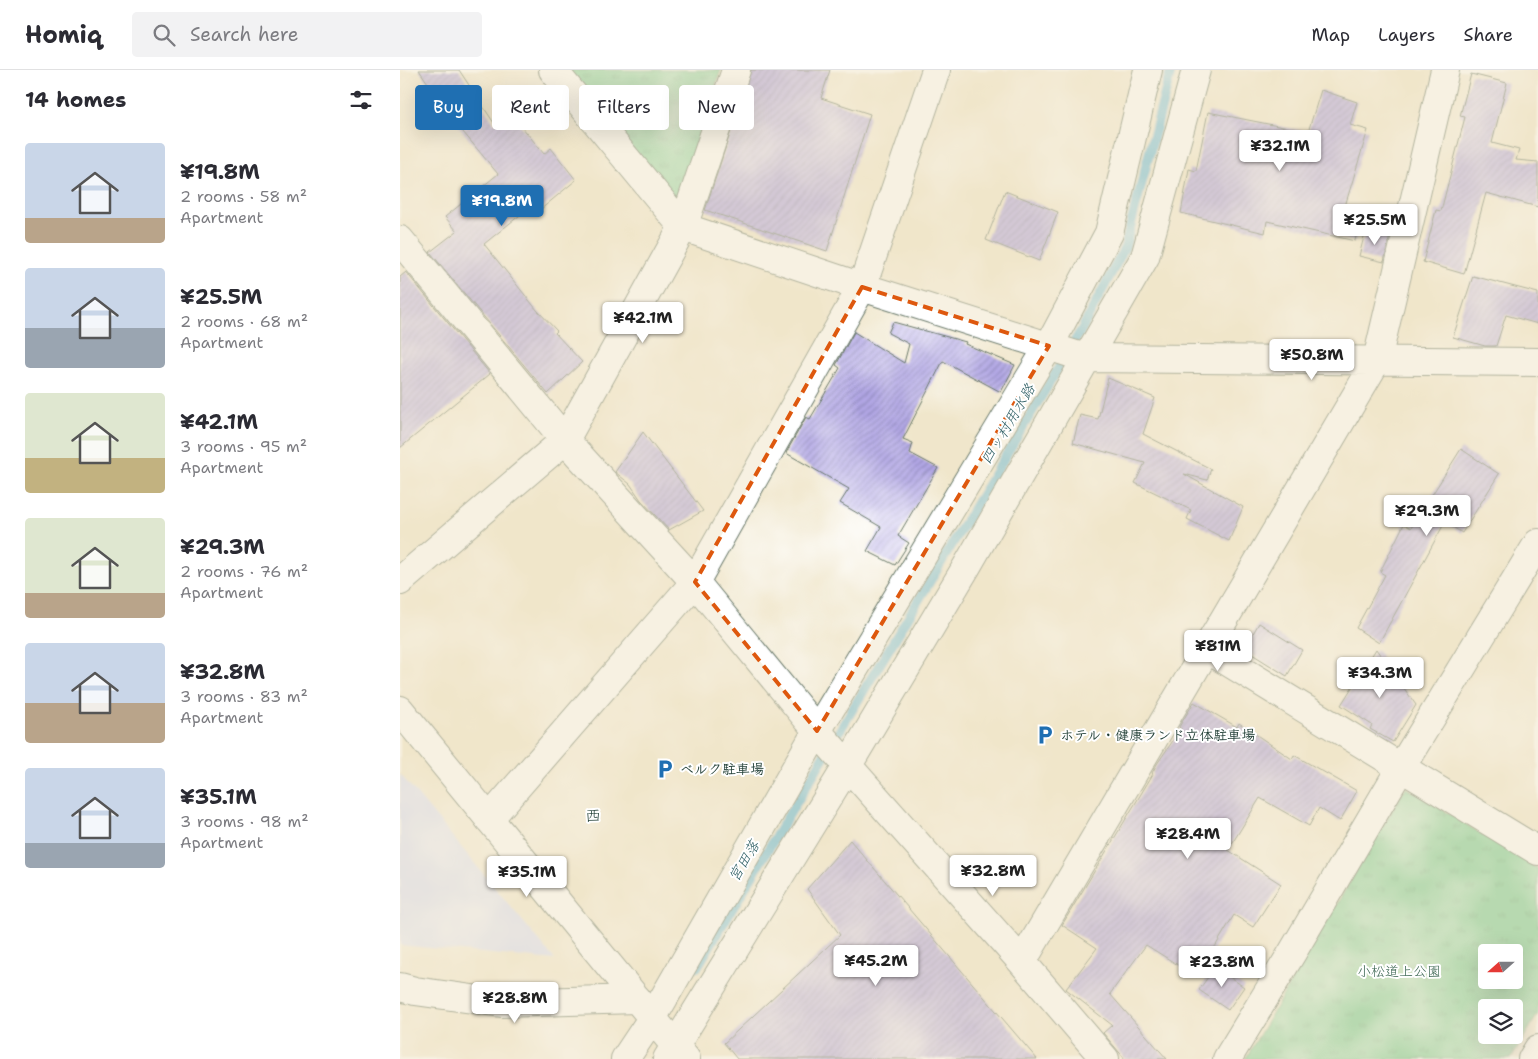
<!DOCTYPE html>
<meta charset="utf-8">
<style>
body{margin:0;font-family:"Shantell Sans","Klee One",sans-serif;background:#f2f2f3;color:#2b2b33;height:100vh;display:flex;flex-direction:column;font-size:19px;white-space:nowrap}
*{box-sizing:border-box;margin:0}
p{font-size:16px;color:#7c7c81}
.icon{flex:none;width:28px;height:28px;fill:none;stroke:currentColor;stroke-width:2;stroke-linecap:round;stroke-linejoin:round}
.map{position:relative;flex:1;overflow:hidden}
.side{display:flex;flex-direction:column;background:#fff;width:400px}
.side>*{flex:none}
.guide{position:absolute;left:15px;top:15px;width:475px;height:45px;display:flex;gap:10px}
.needle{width:32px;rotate:249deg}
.fabs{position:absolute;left:1078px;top:874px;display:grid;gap:10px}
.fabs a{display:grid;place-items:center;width:45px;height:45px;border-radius:5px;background:#fff;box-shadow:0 5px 20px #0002;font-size:25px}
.price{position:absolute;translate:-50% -42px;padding:0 11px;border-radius:5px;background:#fff;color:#222;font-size:16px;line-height:32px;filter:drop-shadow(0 1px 2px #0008)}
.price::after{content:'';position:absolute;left:50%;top:30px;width:15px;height:11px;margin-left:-8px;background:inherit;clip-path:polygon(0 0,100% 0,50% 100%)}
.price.active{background:#1f6fb2;color:#fff}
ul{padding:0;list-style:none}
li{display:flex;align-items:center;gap:15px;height:125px;padding:0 25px}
li span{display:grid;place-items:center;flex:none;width:140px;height:100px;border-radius:5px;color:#555}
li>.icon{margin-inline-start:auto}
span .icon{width:60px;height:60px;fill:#fffc;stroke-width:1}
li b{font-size:21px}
h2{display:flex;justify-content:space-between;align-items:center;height:60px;padding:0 25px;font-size:21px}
.pill{padding:0 18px;border-radius:5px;background:#fff;box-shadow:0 5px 20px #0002;font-size:18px;line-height:45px}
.pill.active{background:#1f6fb2;color:#fff}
header{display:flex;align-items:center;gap:30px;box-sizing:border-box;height:70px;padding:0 25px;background:#fff;border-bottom:1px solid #e1e1e2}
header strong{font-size:24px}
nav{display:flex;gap:28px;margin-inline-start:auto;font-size:18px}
.search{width:350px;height:45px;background:#f2f2f3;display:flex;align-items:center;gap:12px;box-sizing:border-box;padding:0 18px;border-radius:5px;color:#7c7c81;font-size:19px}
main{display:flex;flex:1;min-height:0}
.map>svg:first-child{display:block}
.built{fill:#d2d9f9}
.park{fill:url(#park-tufts);stroke:#488462;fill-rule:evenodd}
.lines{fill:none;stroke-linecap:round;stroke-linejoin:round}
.stream{stroke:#59b3d6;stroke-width:10}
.building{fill:url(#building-hatch)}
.street-casing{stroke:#687869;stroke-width:30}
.secondary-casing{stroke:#687869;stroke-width:30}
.street{stroke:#fff;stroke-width:28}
.secondary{stroke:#fff;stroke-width:28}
.marked{fill:none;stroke:#de580e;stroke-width:4;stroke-dasharray:10 6;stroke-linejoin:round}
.labels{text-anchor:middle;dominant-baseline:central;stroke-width:4;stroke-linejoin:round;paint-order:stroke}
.poi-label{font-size:14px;font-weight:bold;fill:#1f3d34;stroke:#fff;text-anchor:start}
.park-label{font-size:14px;fill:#34604b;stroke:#fff}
.water-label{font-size:15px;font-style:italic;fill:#306065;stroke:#fff}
.quarter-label{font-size:16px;fill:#1f3d34;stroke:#fff}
</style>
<header>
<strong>Homiq</strong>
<div class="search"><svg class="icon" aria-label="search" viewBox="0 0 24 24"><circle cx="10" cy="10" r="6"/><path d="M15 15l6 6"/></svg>Search here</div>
<nav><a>Map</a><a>Layers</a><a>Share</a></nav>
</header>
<main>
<section class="side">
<h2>14 homes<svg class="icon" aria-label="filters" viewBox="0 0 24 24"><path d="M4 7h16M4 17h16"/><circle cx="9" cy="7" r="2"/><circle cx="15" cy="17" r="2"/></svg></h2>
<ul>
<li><span style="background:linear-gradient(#c9d6e8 75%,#b9a48a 0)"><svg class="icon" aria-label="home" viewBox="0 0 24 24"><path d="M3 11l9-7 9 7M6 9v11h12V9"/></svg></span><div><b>¥19.8M</b><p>2 rooms · 58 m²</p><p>Apartment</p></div></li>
<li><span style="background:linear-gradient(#c9d6e8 60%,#9aa5b1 0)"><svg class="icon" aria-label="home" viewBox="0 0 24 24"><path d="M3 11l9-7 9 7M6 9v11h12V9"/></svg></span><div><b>¥25.5M</b><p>2 rooms · 68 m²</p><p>Apartment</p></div></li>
<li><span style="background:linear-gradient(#dfe7d0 65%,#c2b280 0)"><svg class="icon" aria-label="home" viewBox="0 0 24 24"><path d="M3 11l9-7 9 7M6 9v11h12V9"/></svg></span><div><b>¥42.1M</b><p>3 rooms · 95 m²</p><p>Apartment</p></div></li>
<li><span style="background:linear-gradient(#dfe7d0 75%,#b9a48a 0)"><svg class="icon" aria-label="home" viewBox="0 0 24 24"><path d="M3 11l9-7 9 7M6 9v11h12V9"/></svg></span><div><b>¥29.3M</b><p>2 rooms · 76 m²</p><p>Apartment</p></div></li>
<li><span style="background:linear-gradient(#c9d6e8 60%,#b9a48a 0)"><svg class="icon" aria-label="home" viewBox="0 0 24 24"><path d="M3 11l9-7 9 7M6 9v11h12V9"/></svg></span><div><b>¥32.8M</b><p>3 rooms · 83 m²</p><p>Apartment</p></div></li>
<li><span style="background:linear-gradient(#c9d6e8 75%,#9aa5b1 0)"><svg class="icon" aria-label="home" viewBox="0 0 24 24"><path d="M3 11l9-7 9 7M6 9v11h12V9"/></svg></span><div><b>¥35.1M</b><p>3 rooms · 98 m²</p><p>Apartment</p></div></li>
</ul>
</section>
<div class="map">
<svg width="1138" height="989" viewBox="0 0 1138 989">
<defs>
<pattern id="park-tufts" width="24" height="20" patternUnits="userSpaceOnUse" patternTransform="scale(1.25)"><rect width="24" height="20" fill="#72cb90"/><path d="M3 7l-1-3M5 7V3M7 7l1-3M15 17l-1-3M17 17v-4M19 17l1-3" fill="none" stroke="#5da676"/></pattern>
<pattern id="building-hatch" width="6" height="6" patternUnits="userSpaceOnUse" patternTransform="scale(1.25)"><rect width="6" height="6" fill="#b1a6e4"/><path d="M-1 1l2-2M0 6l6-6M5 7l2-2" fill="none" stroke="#8f88ba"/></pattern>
</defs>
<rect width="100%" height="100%" fill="#fff"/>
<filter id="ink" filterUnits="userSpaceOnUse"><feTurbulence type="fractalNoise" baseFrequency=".02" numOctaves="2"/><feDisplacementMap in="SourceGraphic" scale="10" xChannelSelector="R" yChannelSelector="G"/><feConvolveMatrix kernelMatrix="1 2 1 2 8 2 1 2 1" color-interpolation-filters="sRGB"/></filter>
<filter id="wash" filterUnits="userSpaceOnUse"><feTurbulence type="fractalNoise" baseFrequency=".0096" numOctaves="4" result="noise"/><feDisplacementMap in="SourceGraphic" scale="20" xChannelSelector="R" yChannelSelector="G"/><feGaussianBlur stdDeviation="1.12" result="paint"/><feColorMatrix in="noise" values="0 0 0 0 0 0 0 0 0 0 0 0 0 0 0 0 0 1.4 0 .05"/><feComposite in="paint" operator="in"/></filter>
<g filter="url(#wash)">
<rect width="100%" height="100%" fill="#f0e6cb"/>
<!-- built -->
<path class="built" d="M0 704 155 890 0 875Z"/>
<!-- park -->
<path class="park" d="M164 0H321L276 134Z
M1006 717 1138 799V944L1111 989H845ZM1086 882H1114V910H1086ZM1086 938H1114V965H1086Z"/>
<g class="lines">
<!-- stream -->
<path class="stream" d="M297 897 682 259 725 177 771 0"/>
</g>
<g id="blocks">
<!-- building -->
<path class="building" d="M19 0H59L94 53 109 41 144 84 151 78 176 110 140 140 135 133 84 174 137 240 157 261 155 263 182 292 148 324 30 182 57 161 45 147 98 104 53 50Z
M351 0H430L421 28 470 44 427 181 305 140Z
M1071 4 1107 13 1092 73 1119 80 1116 90 1138 92V137L1086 123 1064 204 1023 192 1036 140 1041 141 1065 47 1060 46Z
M921 20 957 32 950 55 968 60 945 136 962 140 955 171 867 151 865 163 781 143 789 99 796 101 808 42 908 62Z
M605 121 658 142 639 191 586 170Z
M966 159 990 165 984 192 959 186Z
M6 202 90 304 0 378V207Z
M1073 206 1138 223V254L1106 245 1096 276H1085L1053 267Z
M493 252 566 272 565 274 615 295 601 322 543 291 503 369 513 373 510 383 538 398 498 466 509 473 495 495 467 481 481 457 440 433 449 419 386 383 406 347 410 349 440 298 436 295 454 262 504 293 509 274 488 263Z
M708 308 755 328 743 364 811 399 807 410 784 404 843 437 829 471 787 449 791 440 735 413 745 393 673 373 680 345 698 349Z
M243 362 303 441 269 460 241 430 230 414 215 402Z
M1061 379 1099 404 1062 463 1045 452 979 573 956 558 985 505 980 502 1004 454 1011 458Z
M859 553 902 580 887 606 844 579Z
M976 579 1016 635 993 672 970 659 972 655 941 635Z
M794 632 837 657 839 653 892 689 894 685 957 721 940 751 919 738 909 756 860 728 828 780 881 814 853 857 834 845 797 907 746 875 710 924 767 989H725L703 963 712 955 666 919 697 878 662 855 753 704 752 703 757 694 781 659 779 657Z
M450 770 637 989H337L324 973 440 865 407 819Z
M815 897 844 917 828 940 799 920Z"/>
</g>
</g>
<g filter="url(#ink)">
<use href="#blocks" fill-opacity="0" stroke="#687869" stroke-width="1"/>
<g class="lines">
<defs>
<path id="street" d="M153 0 283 157 462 217 676 285 687 288 1138 292
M0 170 165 370 295 512 424 669 622 892 705 989
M0 511 165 370 283 157 336 0
M807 579 1138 781
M89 749 295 512 462 217 536 0
M622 892 977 290 1045 0
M0 917 15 921 101 933 237 929
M225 989 253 947 417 661 649 276 709 163 748 0
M267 989 448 695 567 496 745 187 796 0
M827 989 892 883 1000 699 1138 473
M1132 989 1138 979"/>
<path id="secondary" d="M0 640 286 989"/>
</defs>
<!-- street casing -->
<use href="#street" class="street-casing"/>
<!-- secondary casing -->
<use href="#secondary" class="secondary-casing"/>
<!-- street -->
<use href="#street" class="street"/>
<!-- secondary -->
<use href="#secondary" class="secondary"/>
</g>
</g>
<!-- marked area -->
<path d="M0 0H1138V989H0ZM462 217 649 276 417 661 295 512Z" fill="#f0e6cb" fill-opacity=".55" fill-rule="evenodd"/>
<path class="marked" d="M462 217 649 276 417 661 295 512Z"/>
<!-- icons -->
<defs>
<symbol id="parking-bare" viewBox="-9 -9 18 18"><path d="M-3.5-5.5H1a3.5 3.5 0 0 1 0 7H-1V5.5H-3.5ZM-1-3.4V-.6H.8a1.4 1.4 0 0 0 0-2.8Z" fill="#1f6fb2" stroke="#fff" stroke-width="2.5" paint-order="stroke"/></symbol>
</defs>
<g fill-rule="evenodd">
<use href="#parking-bare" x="631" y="651" width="28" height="28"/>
<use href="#parking-bare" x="251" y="685" width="28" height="28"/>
</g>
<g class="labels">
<!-- poi labels -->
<g class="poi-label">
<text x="660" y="665">ホテル・健康ランド立体駐車場</text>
<text x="280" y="699">ベルク駐車場</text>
</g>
<!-- park labels -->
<g class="park-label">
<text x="999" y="901">小松道上公園</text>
</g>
<!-- water labels -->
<g class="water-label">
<text transform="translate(608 354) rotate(-59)">四ッ村用水路</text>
<text transform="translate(344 791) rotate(-59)">宮田落</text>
</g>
<!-- quarter labels -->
<g class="quarter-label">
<text x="193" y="745">西</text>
</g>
</g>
</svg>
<div class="fabs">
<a><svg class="needle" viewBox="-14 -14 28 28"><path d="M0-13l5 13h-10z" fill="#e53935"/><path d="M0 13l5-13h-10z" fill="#7c7c81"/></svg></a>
<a><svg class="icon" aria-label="layers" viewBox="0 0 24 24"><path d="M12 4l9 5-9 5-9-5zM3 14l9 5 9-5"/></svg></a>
</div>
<b class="price" style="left:880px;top:102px">¥32.1M</b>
<b class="price active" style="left:102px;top:157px">¥19.8M</b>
<b class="price" style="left:975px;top:176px">¥25.5M</b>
<b class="price" style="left:243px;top:274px">¥42.1M</b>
<b class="price" style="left:912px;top:311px">¥50.8M</b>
<b class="price" style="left:1027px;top:467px">¥29.3M</b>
<b class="price" style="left:818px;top:602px">¥81M</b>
<b class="price" style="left:980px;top:629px">¥34.3M</b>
<b class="price" style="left:788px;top:790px">¥28.4M</b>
<b class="price" style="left:593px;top:827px">¥32.8M</b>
<b class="price" style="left:127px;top:828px">¥35.1M</b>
<b class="price" style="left:476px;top:917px">¥45.2M</b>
<b class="price" style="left:822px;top:918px">¥23.8M</b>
<b class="price" style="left:115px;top:954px">¥28.8M</b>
<div class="guide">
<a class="pill active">Buy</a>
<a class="pill">Rent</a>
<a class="pill">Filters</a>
<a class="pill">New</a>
</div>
</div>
</main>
